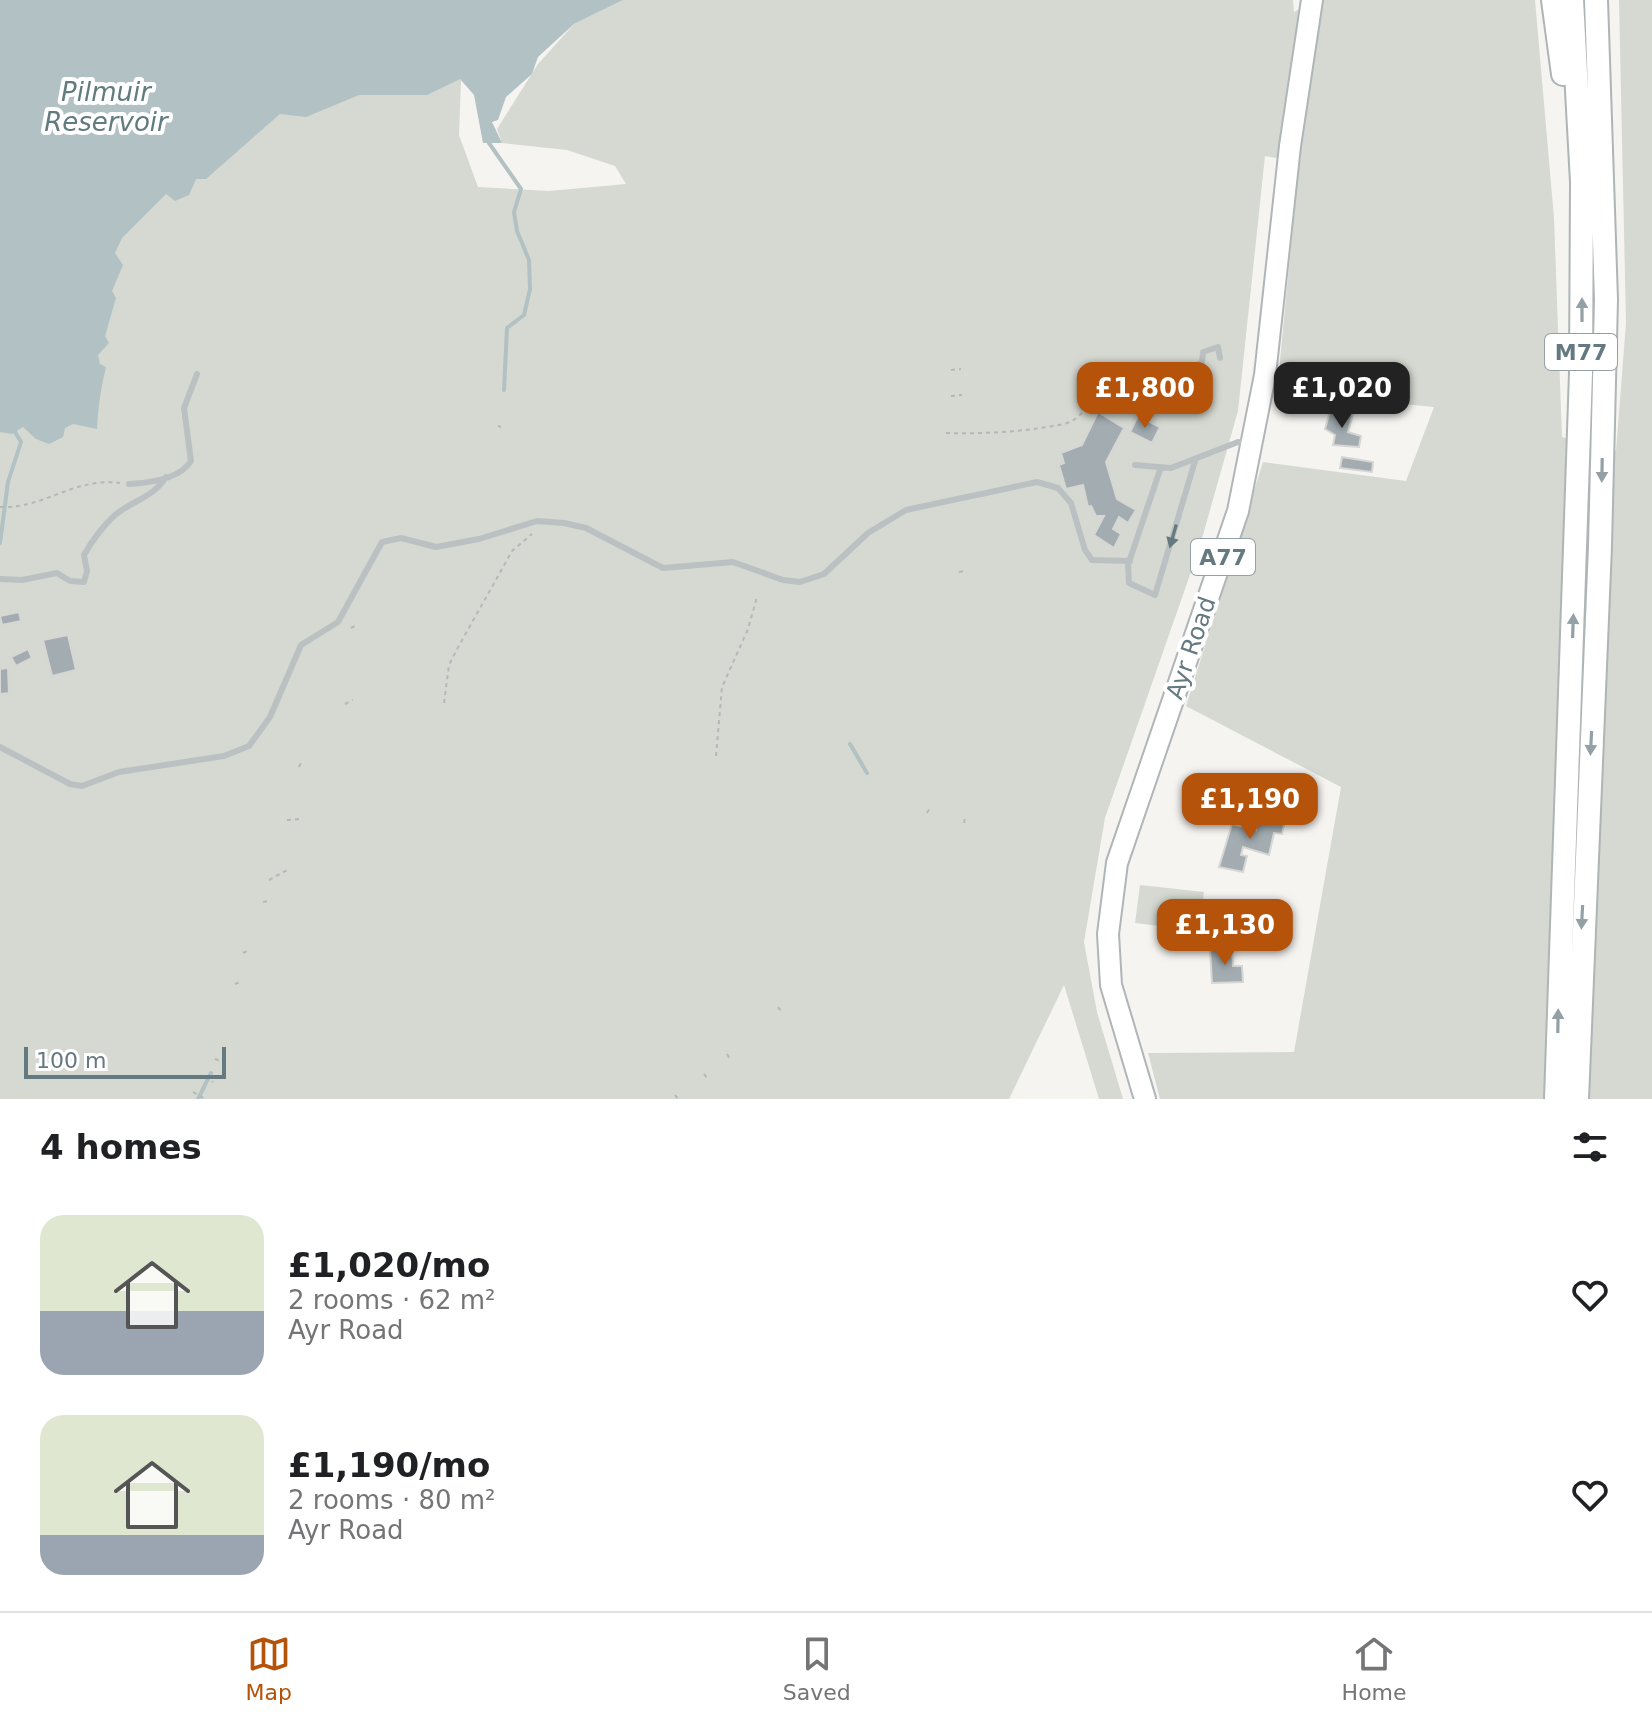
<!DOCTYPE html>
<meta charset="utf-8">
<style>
body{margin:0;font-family:"DejaVu Sans",sans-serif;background:#f2f2f2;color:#202124;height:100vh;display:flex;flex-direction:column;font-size:30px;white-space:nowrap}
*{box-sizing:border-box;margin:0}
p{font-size:26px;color:#757577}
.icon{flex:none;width:44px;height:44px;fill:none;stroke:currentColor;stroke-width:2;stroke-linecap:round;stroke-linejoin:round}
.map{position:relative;height:1099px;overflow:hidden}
.side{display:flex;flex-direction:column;background:#fff;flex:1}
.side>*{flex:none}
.scale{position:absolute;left:24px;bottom:20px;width:202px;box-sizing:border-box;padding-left:8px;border:4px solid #657981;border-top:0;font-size:22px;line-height:28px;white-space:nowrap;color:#657981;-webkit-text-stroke:6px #fff;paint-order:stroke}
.price{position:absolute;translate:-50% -68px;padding:0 18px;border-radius:16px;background:#b45309;color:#fff;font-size:26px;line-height:52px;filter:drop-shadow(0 2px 4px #0008)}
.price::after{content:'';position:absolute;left:50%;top:48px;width:24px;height:18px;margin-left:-12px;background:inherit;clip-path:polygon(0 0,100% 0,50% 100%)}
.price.on{background:#222;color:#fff}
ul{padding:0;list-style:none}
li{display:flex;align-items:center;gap:24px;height:200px;padding:0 40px}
li span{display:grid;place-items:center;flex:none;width:224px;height:160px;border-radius:24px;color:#555}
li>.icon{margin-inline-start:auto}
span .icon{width:96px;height:96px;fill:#fffc;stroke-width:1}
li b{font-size:34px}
h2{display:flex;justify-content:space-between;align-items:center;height:96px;padding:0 40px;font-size:34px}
.dock{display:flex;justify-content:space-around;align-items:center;height:112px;border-top:2px solid #e0e0e0;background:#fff;font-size:22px;color:#757577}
.dock a{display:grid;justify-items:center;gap:4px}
.dock .on{color:#b45309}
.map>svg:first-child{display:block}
.green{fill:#d5d9d1}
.water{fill:#b2c1c3}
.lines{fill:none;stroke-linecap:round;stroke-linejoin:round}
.stream{stroke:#b2c1c3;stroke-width:4}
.building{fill:#a3adb1;stroke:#d6d6d4;stroke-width:2}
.primary-casing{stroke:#afb5b8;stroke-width:24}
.motorway-casing{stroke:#afb4b6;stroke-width:26}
.path{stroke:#b4b8ba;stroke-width:2;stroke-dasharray:4 4;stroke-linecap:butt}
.service{stroke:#bbc1c3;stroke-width:6}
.primary{stroke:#fff;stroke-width:20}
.motorway{stroke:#fff;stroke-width:22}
.oneway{fill:#93a1a7}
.oneway2{fill:#657981}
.labels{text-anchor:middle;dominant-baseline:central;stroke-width:8;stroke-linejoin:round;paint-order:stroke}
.shield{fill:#fff;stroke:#93a1a7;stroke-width:2}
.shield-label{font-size:22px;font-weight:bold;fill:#657981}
.street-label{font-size:24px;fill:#657981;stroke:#fff}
.water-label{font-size:26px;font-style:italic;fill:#617b7e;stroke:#fff}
</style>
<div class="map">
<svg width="1652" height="1099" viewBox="0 0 1652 1099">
<rect width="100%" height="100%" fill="#f5f4f1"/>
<!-- green -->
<path class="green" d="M0 0H464L459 135 478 187 549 191 626 184 615 166 567 150 502 143 497 129 538 64 574 24 623 0H1293L1294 12 1315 0H1535L1554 218 1562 437 1616 451 1626 323 1619 0H1652V1099H1160L1148 1053 1294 1052 1341 787 1186 706 1263 462 1406 481 1434 407 1277 392 1299 162 1265 156 1238 411 1199 549 1105 818 1084 942 1097 1012 1123 1099H1099L1064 985 1009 1099H0Z
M1140 885 1204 892 1199 931 1135 923Z"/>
<!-- water -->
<path class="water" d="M0 0H623L574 24 538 57 532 74 506 97 498 120 492 122 502 143H483L474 95 460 79 427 95H359L306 117 280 114 206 179H196L189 195 175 201 166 194 122 238 115 253 123 265 112 291 116 298 105 336 109 343 98 355 100 364 106 367C101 388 98 407 97 429L73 424 65 428 63 437 49 444 36 439 23 427 12 434 0 432Z"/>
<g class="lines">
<!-- stream -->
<path class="stream" d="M489 143 521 189 514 212 517 231 529 260 530 289 524 315 507 328 504 390
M0 543 8 482 21 442 15 432
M850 744 867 773
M198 1099 211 1073"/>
</g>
<!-- building -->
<path class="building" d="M1330 411 1353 414 1348 432 1361 436 1359 447 1333 445 1335 435 1325 429Z
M1098 412 1124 428 1106 462 1117 499 1136 510 1128 523 1119 517 1113 529 1121 534 1114 548 1094 535 1104 516H1096L1091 506 1088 507 1083 485 1066 489 1059 465 1064 463 1061 453 1082 445Z
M1138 416 1160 427 1152 443 1130 432Z
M1342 457 1373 462 1372 472 1340 468Z
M19 612 21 621 2 625 0 616Z
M68 635 76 670 52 676 43 640Z
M28 649 32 658 16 666 11 657Z
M8 668 9 693 0 694V669Z
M1259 814 1285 820 1282 834 1274 833 1269 855 1243 847 1241 855 1247 856 1243 872 1219 867 1232 824 1256 830Z
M1239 913H1247L1248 927H1242L1243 946 1230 947 1229 928 1234 927 1233 917Z
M1232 948 1233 966H1242L1243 982 1212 983 1210 949Z"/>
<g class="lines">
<defs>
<path id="primary" d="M1145 1099 1111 985 1108 934 1117 863 1238 511 1265 375 1290 146 1312 0"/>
<path id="motorway" d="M1553 0 1563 74
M1556 1099 1581 373 1582 182 1572 0
M1577 1099 1600 546 1606 300 1596 0"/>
</defs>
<!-- primary casing -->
<use href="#primary" class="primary-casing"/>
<!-- motorway casing -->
<use href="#motorway" class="motorway-casing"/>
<!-- path -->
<path class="path" d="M951 370 961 369
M951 396 962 395
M498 426 501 427
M946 433C984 434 1021 432 1059 425 1093 419 1072 397 1125 405
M0 507C44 509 74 477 120 483
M959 572 964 571
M351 628 355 626
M444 703 449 665 456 651 512 551 532 534
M345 704 353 700
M716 756 722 687 748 629 757 597
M299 767 301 763
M927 813 930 808
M287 820 300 819
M964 823 965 818
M269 880 289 869
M263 902 268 901
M243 953 247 951
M235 984 240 982
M778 1007 781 1011
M727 1054 730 1059
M215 1059 220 1061
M704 1074 707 1078
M205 1077 213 1082
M193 1092 205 1099
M675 1095 678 1099"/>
<!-- service -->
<path class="service" d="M1134 406 1202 362 1203 352 1218 347 1220 358
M1135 465 1171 468 1238 442 1248 443
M1161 467 1128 565 1129 583 1155 595 1195 461
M129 484C149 483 180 479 191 461L184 408 197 374
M0 579 22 580 57 573 70 581 84 582 87 571 84 555C92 541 104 525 115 515 132 501 154 497 166 477
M0 747 70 784 82 786 119 772 224 756 249 746 270 717 301 645 338 622 382 542 401 538 436 547 479 539 537 521 564 523 586 528 663 568 733 562 783 580 800 582 824 574 868 533 906 510 1037 482 1058 488 1071 503 1085 550 1092 560 1130 561"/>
<!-- primary -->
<use href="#primary" class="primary"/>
<!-- motorway -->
<use href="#motorway" class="motorway"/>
</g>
<!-- one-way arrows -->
<defs><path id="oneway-solid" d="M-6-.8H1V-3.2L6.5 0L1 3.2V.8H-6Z" transform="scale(2)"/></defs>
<g class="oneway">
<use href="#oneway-solid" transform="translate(1582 310) rotate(-90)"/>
<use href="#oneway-solid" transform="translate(1602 470) rotate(91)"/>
<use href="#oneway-solid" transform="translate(1573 626) rotate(-88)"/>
<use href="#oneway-solid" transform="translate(1591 743) rotate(93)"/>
<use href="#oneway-solid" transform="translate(1582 917) rotate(93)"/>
<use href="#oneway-solid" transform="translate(1558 1021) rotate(-89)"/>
</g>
<use class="oneway2" href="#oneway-solid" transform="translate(1173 536) rotate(106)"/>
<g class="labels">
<!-- shield labels -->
<g class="shield">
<rect x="1545" y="334" width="72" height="36" rx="6"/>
<rect x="1191" y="539" width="64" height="36" rx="6"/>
</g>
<g class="shield-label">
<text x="1581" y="352">M77</text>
<text x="1223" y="557">A77</text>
</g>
<!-- street labels -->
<g class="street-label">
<text transform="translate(1191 648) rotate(-71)">Ayr Road</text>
</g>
<!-- water labels -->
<g class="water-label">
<text x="106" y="92">Pilmuir<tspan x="106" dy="30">Reservoir</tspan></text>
</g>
</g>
</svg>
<div class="scale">100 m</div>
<b class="price" style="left:1145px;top:430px">£1,800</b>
<b class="price on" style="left:1342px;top:430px">£1,020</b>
<b class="price" style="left:1250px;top:841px">£1,190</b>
<b class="price" style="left:1225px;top:967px">£1,130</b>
</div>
<section class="side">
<h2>4 homes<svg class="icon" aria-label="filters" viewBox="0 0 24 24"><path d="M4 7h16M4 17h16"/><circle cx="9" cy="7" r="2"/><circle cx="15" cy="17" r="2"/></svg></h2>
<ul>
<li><span style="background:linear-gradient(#dfe7d0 60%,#9aa5b1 0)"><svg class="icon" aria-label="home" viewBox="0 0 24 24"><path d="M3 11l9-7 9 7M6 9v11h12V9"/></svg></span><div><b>£1,020/mo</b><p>2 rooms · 62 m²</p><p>Ayr Road</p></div><svg class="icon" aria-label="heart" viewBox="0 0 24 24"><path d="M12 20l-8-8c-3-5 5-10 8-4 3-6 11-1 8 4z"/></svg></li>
<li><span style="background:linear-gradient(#dfe7d0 75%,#9aa5b1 0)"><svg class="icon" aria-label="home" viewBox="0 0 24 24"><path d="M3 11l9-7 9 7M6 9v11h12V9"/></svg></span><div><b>£1,190/mo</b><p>2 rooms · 80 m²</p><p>Ayr Road</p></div><svg class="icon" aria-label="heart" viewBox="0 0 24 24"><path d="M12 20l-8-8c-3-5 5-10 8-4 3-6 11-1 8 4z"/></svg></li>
</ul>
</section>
<nav class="dock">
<a class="on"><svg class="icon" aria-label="map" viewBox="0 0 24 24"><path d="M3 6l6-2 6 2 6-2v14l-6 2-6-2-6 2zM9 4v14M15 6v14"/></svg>Map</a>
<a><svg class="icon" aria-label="saved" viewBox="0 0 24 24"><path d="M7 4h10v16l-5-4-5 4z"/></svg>Saved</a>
<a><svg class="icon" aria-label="home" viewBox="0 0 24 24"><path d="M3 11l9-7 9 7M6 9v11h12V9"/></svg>Home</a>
</nav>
